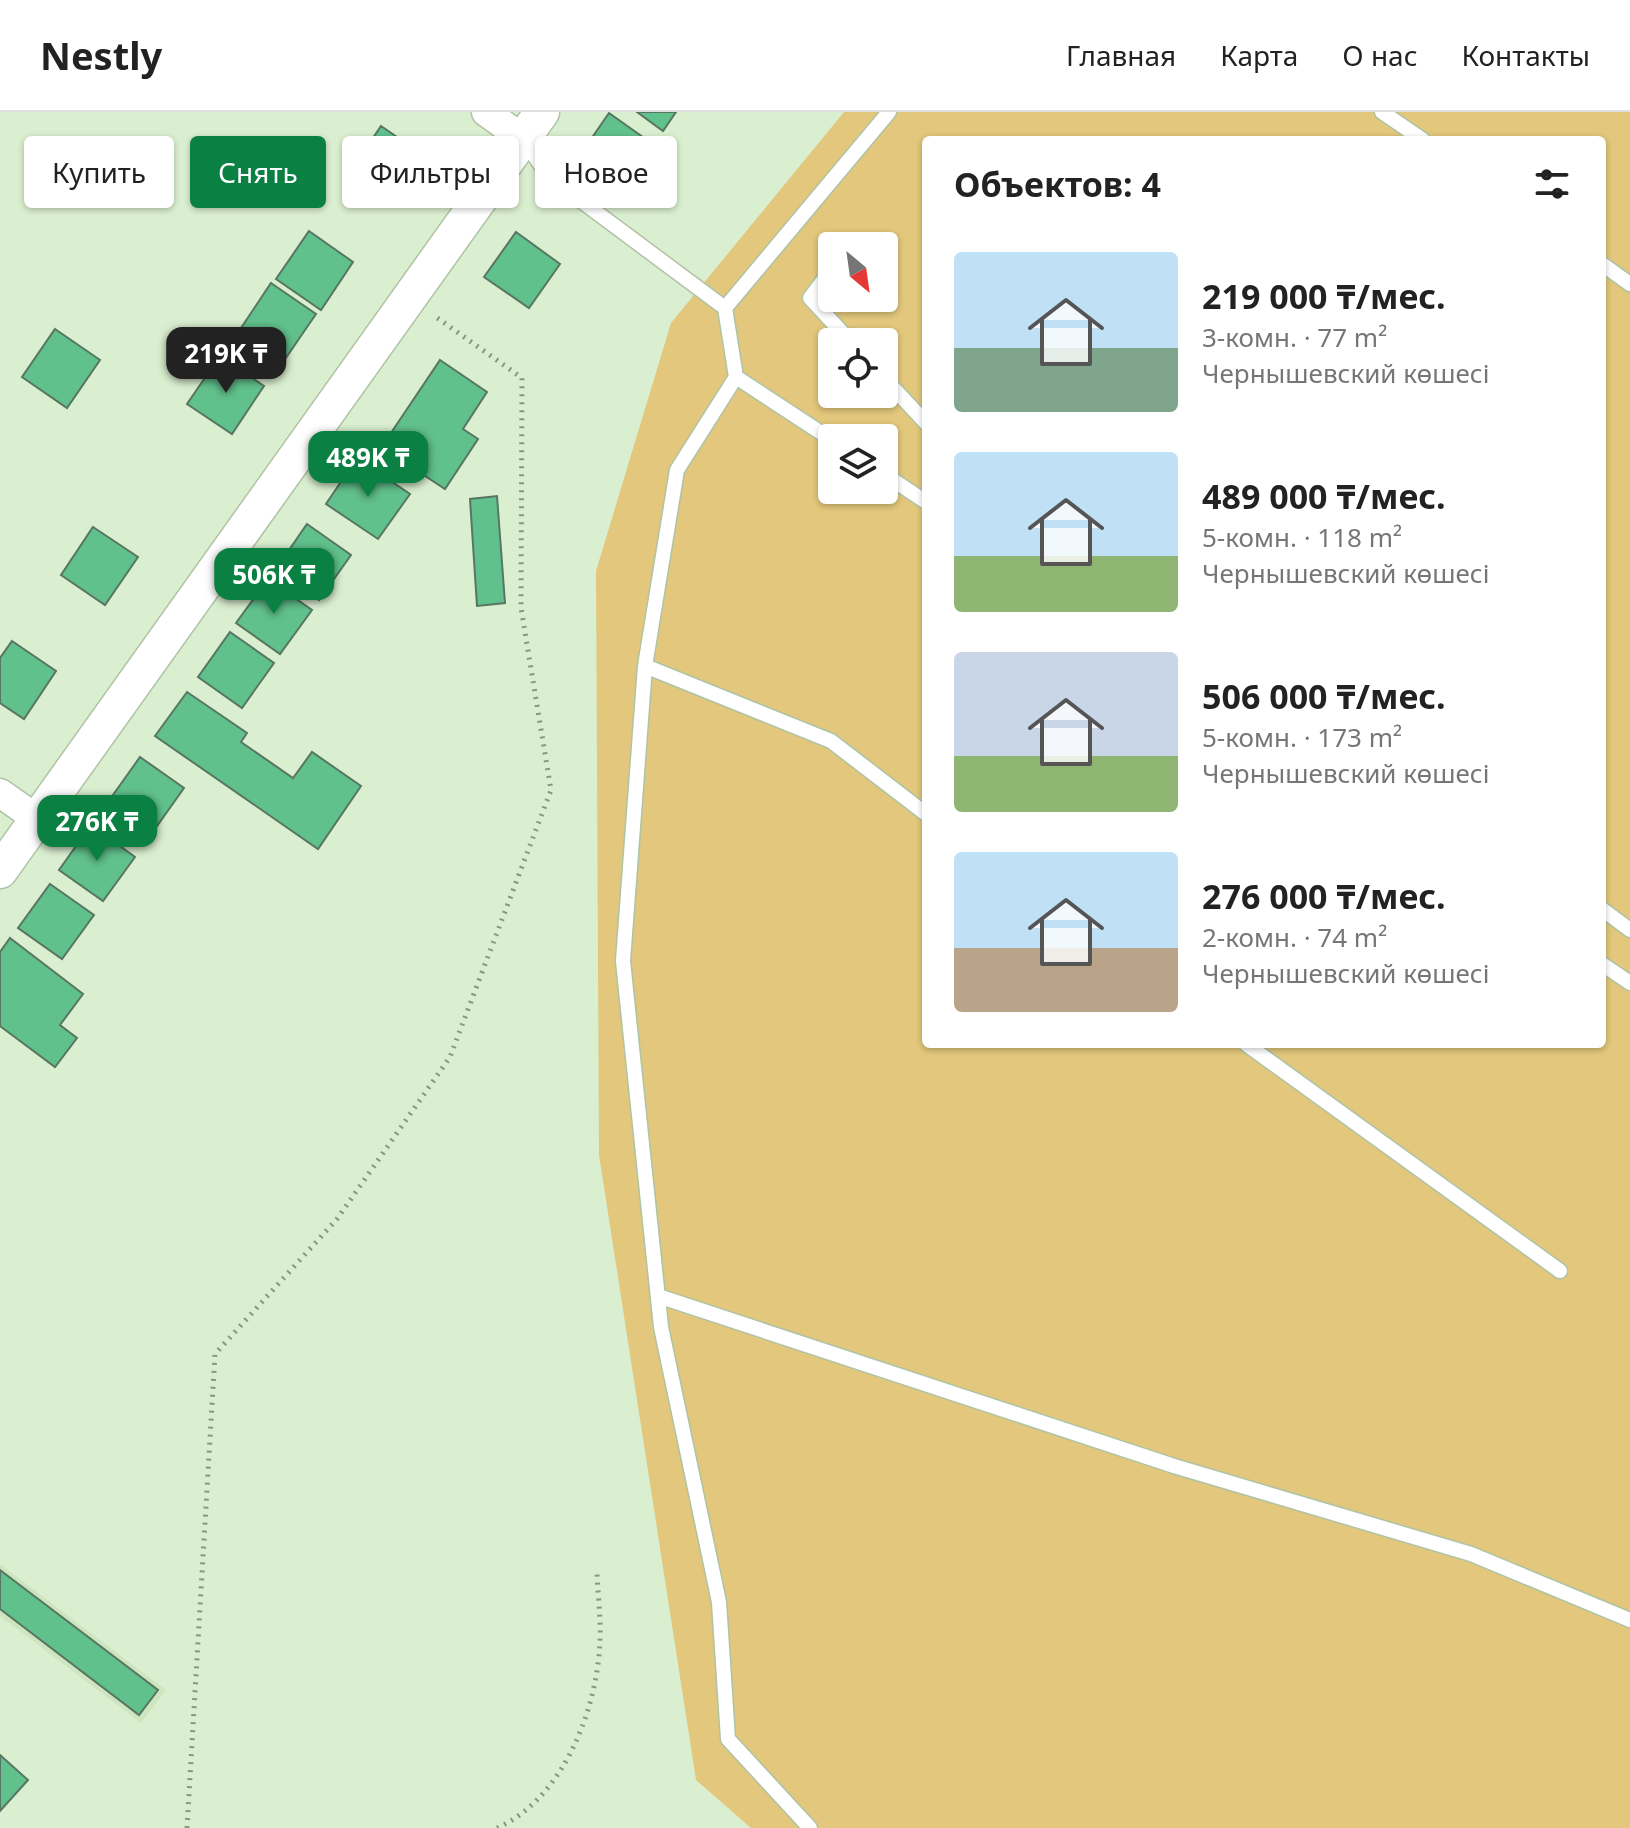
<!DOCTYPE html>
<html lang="ru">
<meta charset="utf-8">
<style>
body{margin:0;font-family:"Noto Sans",sans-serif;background:#f6f6f6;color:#222;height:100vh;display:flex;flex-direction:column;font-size:30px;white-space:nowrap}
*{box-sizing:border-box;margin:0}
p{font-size:26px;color:#767676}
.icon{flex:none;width:44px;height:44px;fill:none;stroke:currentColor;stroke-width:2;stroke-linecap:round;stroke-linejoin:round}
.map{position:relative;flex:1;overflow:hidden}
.side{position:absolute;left:922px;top:24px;width:684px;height:912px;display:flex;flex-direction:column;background:#fff;border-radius:8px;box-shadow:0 2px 6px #0004}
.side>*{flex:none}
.guide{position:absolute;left:24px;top:24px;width:760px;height:72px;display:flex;gap:16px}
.needle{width:52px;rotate:151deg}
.tools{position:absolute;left:818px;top:120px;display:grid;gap:16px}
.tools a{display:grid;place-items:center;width:80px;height:80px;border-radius:8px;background:#fff;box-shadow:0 2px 6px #0004;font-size:40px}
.price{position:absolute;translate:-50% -68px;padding:0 18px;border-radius:16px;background:#0b8043;color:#fff;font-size:26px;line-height:52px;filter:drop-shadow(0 2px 4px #0008)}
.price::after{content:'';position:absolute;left:50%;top:48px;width:24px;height:18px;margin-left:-12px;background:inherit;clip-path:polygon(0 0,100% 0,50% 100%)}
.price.active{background:#222;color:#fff}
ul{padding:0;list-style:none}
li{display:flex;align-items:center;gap:24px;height:200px;padding:0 32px}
li span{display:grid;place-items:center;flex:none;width:224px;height:160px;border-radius:8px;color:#555}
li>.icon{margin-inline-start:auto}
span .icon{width:96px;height:96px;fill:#fffc;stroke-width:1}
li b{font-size:34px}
h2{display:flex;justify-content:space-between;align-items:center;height:96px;padding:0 32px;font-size:34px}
.tag{padding:0 28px;border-radius:8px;background:#fff;box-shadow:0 2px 6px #0004;font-size:28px;line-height:72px}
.tag.active{background:#0b8043;color:#fff}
header{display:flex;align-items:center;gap:48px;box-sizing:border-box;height:112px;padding:0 40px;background:#fff;border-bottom:2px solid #e0e0e0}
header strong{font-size:38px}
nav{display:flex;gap:44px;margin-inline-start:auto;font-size:28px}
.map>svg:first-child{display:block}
.built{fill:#cde6c0}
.green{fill:#e2c77c;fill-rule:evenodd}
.building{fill:#61c18c;stroke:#577663;stroke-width:2}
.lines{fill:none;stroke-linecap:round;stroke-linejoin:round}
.service-casing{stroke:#afc3a5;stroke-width:17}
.minor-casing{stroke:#afc3a5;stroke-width:31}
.tertiary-casing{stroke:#afc3a5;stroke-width:37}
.path{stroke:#889781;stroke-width:5;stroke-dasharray:2 6;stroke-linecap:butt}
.service{stroke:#fff;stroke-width:14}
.minor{stroke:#fff;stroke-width:28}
.tertiary{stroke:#fff;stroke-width:34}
</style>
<header>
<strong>Nestly</strong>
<nav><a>Главная</a><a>Карта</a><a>О нас</a><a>Контакты</a></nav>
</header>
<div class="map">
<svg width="1630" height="1716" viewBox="0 0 1630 1716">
<rect width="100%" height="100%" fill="#daefd0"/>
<!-- built -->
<path class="built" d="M0 1452 166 1578 141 1611 0 1504Z"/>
<!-- green -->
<path class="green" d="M844 0H1630V1716H751L696 1668 599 1043 596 459 671 211ZM926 28H1602V932H926ZM832 134H884V186H832ZM832 230H884V282H832ZM832 326H884V378H832Z"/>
<!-- building -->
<path class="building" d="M637 0H676L663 19Z
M609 1 654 33 622 77 578 46Z
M381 14 426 45 394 93 349 62Z
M309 119 353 150 321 198 276 167Z
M516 120 560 152 529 196 484 165Z
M271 171 316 202 283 250 239 219Z
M55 217 100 248 67 296 22 265Z
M220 244 264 274 232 322 187 292Z
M440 248 487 280 463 317 478 327 445 377 401 348 410 333 391 321Z
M357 346 410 382 378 427 326 392Z
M497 384 505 491 477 494 470 387Z
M307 412 351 443 319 488 276 457Z
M93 415 138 445 105 493 61 463Z
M268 467 312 498 280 542 236 511Z
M230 520 274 551 242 596 198 565Z
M12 529 56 559 24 607 0 591V546Z
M187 580 247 621 241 630 293 666 312 640 361 674 318 737 155 624Z
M140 645 184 676 152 721 108 690Z
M91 713 135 745 103 789 59 758Z
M50 772 94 803 62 847 18 816Z
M10 826 83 882 60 913 77 926 55 955 0 914V840Z
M0 1458 158 1578 139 1603 0 1497Z
M0 1643 28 1668 0 1699Z"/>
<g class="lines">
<defs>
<path id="service" d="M1382 0 1423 28
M524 29 549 65 725 196
M1602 152 1630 172
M832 157 810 186 851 230
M736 265 832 328
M884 266 926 311
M884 362 926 390
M645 554 831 629 926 702
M1602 797 1630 818
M1602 852 1630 871
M1246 932 1560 1159
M658 1184 1174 1354 1471 1442 1630 1508
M810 1716 728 1627 719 1490 661 1215 623 849 645 554 677 358 736 265 725 196 889 0"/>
<path id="minor" d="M486 0 523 27
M0 681 37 707"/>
<path id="tertiary" d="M0 759 542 0"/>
</defs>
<!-- service casing -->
<use href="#service" class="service-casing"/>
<!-- minor casing -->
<use href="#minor" class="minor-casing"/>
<!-- tertiary casing -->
<use href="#tertiary" class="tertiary-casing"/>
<!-- path -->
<path class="path" d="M187 1716 215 1242 337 1107 450 945 551 678 521 496 522 266 436 205
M497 1716C563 1687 597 1598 600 1530 601 1507 598 1484 597 1462"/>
<!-- service -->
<use href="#service" class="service"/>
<!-- minor -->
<use href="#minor" class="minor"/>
<!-- tertiary -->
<use href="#tertiary" class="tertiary"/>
</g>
</svg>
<div class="tools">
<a><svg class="needle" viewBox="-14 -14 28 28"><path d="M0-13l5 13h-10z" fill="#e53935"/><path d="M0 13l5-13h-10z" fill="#767676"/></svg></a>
<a><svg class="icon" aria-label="locate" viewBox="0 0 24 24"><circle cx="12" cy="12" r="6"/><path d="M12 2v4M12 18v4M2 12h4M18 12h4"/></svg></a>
<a><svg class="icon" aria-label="layers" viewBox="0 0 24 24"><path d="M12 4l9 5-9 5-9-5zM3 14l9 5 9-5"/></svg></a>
</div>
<b class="price active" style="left:226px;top:283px">219K ₸</b>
<b class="price" style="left:368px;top:387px">489K ₸</b>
<b class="price" style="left:274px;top:504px">506K ₸</b>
<b class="price" style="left:97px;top:751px">276K ₸</b>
<div class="guide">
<a class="tag">Купить</a>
<a class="tag active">Снять</a>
<a class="tag">Фильтры</a>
<a class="tag">Новое</a>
</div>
<section class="side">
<h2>Объектов: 4<svg class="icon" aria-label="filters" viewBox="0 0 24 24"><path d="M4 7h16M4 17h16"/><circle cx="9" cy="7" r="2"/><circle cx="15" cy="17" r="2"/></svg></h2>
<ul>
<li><span style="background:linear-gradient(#bfe0f5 60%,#7fa58c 0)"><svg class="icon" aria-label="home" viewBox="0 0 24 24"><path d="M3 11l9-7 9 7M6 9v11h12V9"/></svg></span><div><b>219 000 ₸/мес.</b><p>3-комн. · 77 m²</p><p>Чернышевский көшесі</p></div></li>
<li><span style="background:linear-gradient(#bfe0f5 65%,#8fb573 0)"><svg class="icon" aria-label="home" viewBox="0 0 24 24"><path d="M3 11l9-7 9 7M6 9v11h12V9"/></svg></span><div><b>489 000 ₸/мес.</b><p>5-комн. · 118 m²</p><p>Чернышевский көшесі</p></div></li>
<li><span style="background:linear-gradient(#c9d6e8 65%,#8fb573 0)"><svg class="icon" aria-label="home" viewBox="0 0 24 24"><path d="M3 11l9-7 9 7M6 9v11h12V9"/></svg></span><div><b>506 000 ₸/мес.</b><p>5-комн. · 173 m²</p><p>Чернышевский көшесі</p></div></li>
<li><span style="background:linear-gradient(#bfe0f5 60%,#b9a48a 0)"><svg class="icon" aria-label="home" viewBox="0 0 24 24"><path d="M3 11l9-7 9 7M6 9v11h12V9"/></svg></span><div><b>276 000 ₸/мес.</b><p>2-комн. · 74 m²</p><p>Чернышевский көшесі</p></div></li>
</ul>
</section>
</div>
